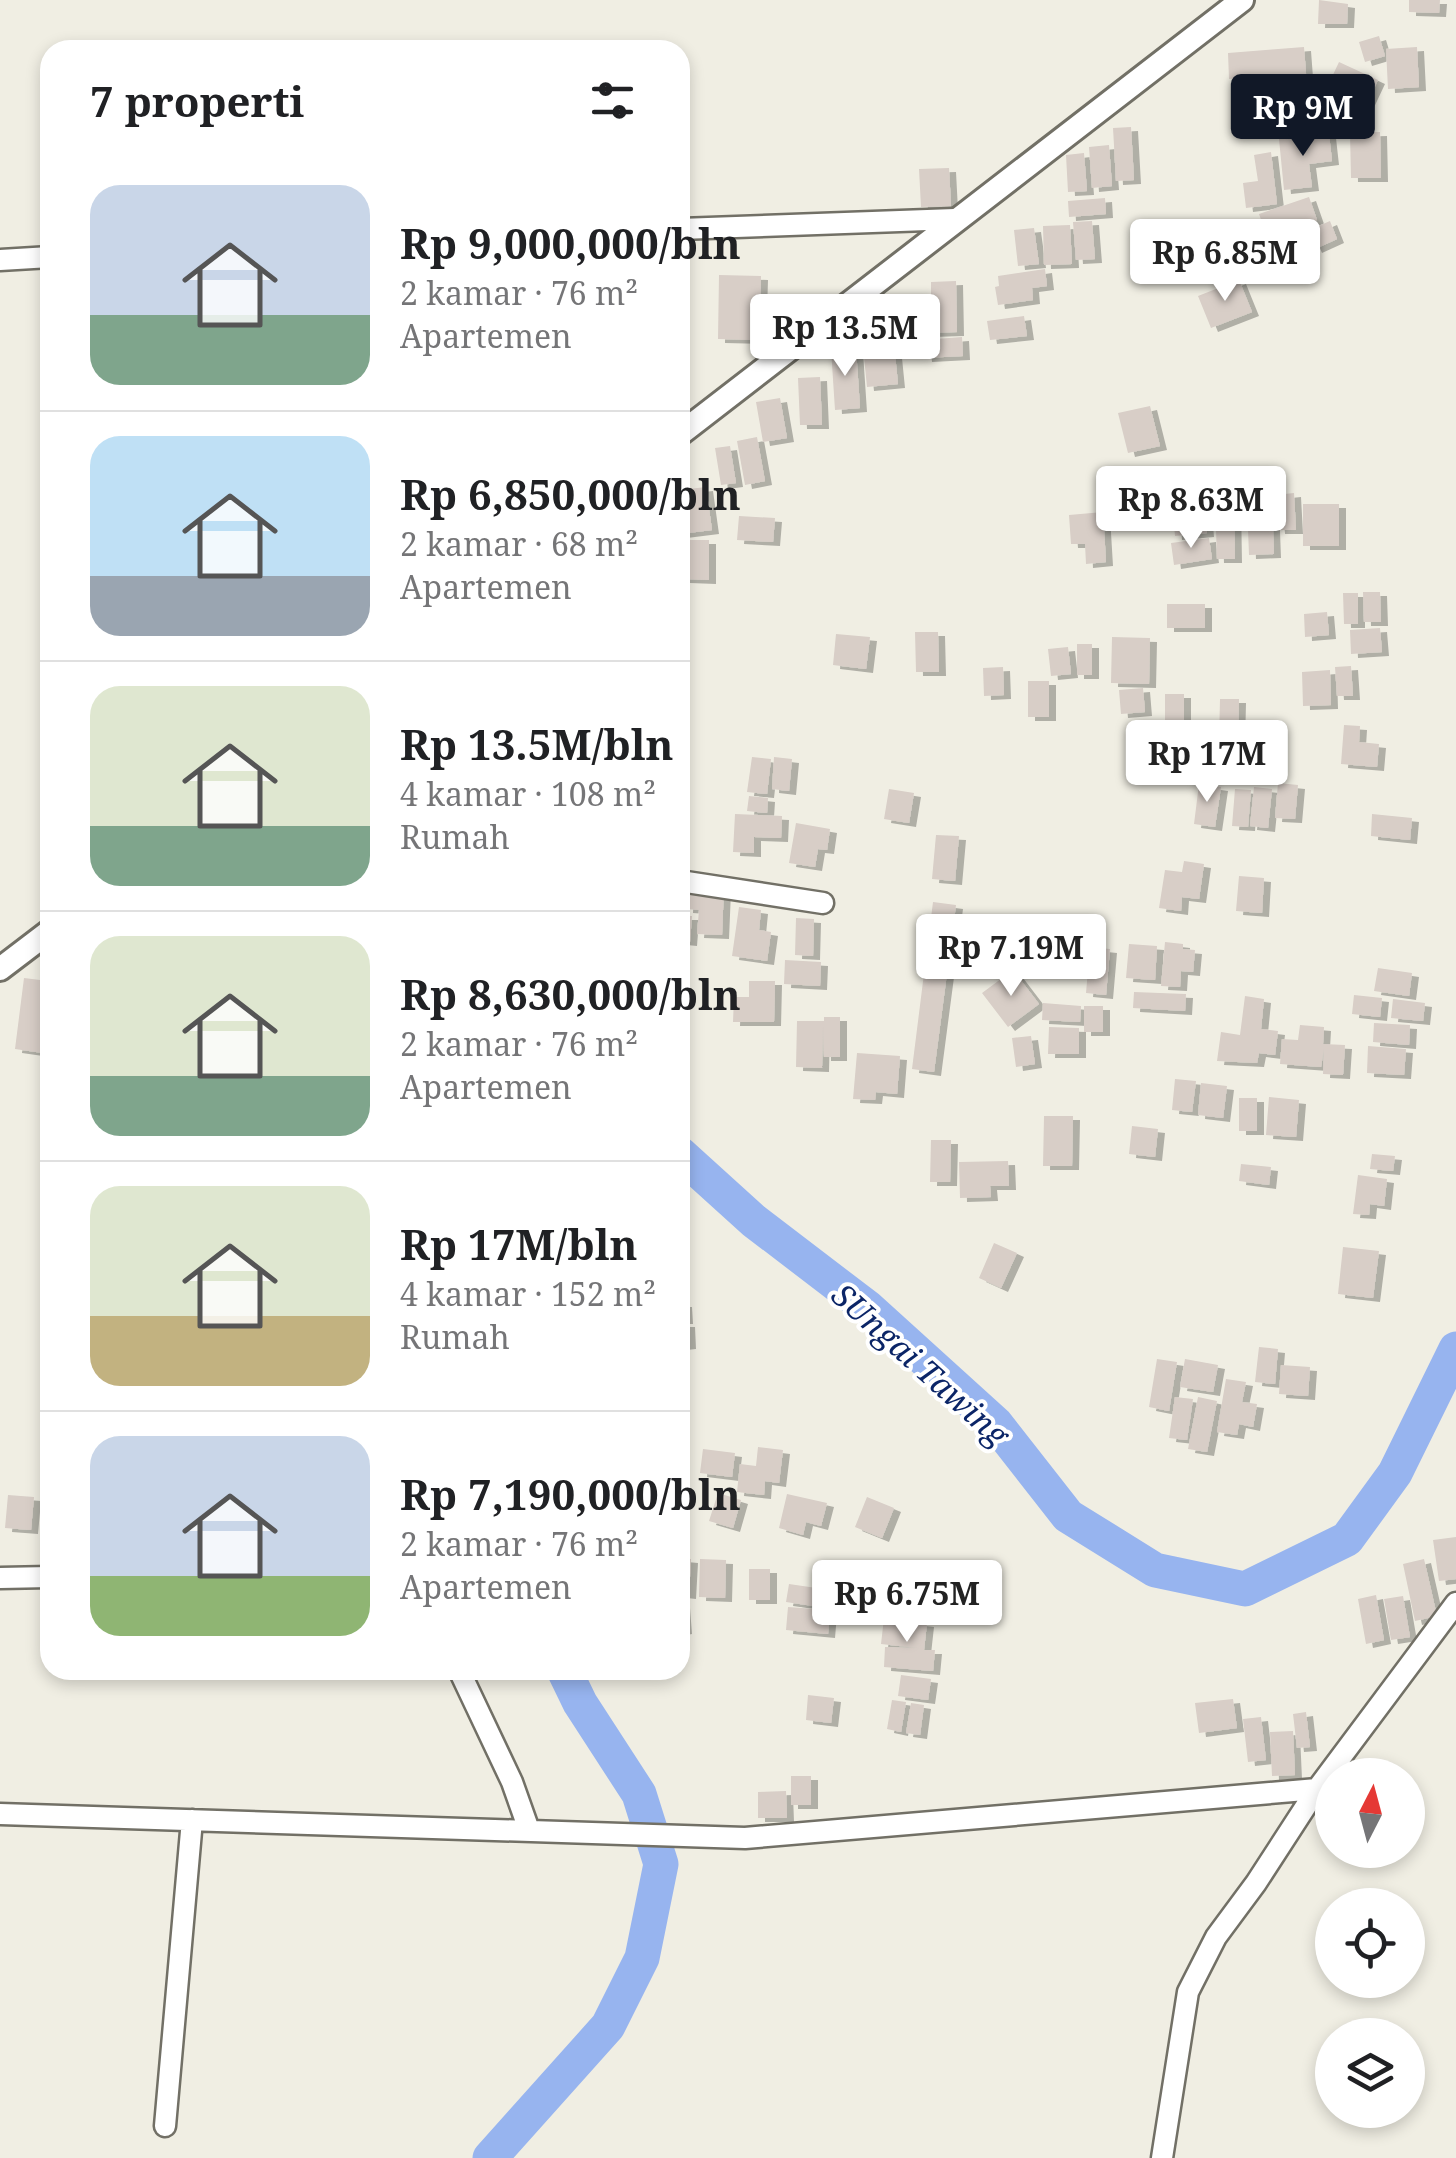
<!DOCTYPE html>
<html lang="id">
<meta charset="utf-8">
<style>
body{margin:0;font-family:"Noto Serif",serif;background:#f6f6f6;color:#202124;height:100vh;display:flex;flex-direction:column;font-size:38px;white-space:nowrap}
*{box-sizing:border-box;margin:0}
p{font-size:32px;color:#757577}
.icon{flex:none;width:55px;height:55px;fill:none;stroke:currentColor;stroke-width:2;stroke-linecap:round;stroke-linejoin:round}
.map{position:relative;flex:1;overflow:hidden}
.side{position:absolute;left:40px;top:40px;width:650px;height:1640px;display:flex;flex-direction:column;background:#fff;border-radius:30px;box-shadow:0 5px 15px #0003}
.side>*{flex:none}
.needle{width:65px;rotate:6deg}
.tools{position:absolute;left:1315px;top:1758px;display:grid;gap:20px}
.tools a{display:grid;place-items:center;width:110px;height:110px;border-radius:50%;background:#fff;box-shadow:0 5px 15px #0003;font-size:50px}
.price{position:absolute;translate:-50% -85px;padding:0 22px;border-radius:10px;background:#fff;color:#222;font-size:32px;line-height:65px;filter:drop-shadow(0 2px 5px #0008)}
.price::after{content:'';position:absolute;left:50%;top:60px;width:30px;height:22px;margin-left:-15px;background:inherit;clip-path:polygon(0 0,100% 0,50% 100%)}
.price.active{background:#111827;color:#fff}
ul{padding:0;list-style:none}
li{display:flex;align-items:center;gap:30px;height:250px;padding:0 50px}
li+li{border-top:2px solid #e0e0e0}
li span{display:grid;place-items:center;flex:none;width:280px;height:200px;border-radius:30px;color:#555}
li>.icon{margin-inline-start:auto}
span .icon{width:120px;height:120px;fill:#fffc;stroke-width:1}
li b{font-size:42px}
h2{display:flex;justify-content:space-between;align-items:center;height:120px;padding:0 50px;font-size:42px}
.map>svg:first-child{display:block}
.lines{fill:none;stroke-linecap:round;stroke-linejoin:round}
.river{stroke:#97b4ef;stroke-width:35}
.building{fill:#d8cec7;filter:url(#shadow)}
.minor-casing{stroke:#727066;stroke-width:25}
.tertiary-casing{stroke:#727066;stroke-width:28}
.minor{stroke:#fff;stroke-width:20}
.tertiary{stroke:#fff;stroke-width:22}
.labels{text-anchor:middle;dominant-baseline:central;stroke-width:8;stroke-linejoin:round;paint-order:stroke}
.water-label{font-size:32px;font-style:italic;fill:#0b2567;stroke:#fff}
</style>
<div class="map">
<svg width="1456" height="2158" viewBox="0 0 1456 2158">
<defs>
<filter id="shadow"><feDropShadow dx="7" dy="4" stdDeviation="0" flood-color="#0004"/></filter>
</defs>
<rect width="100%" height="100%" fill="#f0eee3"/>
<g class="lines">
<!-- river -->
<path class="river" d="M680 1154 754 1221 868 1308 996 1424 1068 1516 1155 1570 1245 1589 1347 1539 1395 1473 1456 1349
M490 2158 608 2026 642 1958 661 1864 639 1794 580 1703 564 1670"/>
</g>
<!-- building -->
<path class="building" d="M1319 0 1348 4 1347 24H1318Z
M1409 0H1440L1439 13 1409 12Z
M1379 36 1385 56 1365 62 1359 42Z
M1304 47 1308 100 1266 103 1264 76 1229 79 1228 53Z
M1417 47 1419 87 1388 89 1386 49Z
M1339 62 1378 80 1362 114 1323 96Z
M1131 127 1134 180 1116 181 1113 128Z
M1380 132 1381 178H1351L1350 133Z
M1329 134 1332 161 1309 164 1312 187 1284 190 1279 139Z
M1109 145 1112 186 1092 188 1089 147Z
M1271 152 1277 204 1246 208 1243 183 1258 181 1254 155Z
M1084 153 1087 191 1068 192 1066 155Z
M949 168 951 206 921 207 919 169Z
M1309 197 1317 220 1267 237 1259 214Z
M1105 198 1106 214 1069 217 1068 201Z
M1092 221 1095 259 1076 260 1073 222Z
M1330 221 1337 239 1315 249 1307 231Z
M1070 225 1072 264 1044 265 1043 226Z
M1034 228 1039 264 1018 266 1014 230Z
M1305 231 1312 251 1268 266 1261 246Z
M1221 235 1223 267 1200 269 1197 237Z
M1045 269 1047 286 1032 288 1033 300 998 305 995 287 999 286 998 276Z
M719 275 761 276 759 340 718 339Z
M1239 280 1252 312 1211 328 1198 296Z
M956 281 957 332 925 333 923 300H931V282Z
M899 297H915L917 337H901Z
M891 314 898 384 867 387 860 317Z
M1024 316 1027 336 990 340 987 321Z
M962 337 963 356 925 358 923 340Z
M856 348 860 408 835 410 831 349Z
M820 377 822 425H800L798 378Z
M780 398 787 438 763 442 756 402Z
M1150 406 1160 446 1128 453 1118 413Z
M757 437 765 481 745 485 737 441Z
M730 446 736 483 721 485 715 448Z
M706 487 712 530 680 534V490Z
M1294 493 1296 530H1278L1275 495Z
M1215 499H1234L1235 559H1217Z
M1272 501 1274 554 1249 555 1247 502Z
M1303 504H1339V546H1303Z
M1205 509 1207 533 1175 536 1173 513Z
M1103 512 1106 562 1086 564 1085 544H1071L1069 515Z
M739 516 775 518 773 542 737 540Z
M1209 538 1212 559 1174 565 1171 543Z
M683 540H709V580L683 579Z
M1363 592H1380L1381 622H1364Z
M1343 593H1358V624H1344Z
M1167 604H1205V628H1167Z
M1327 612 1329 635 1305 637 1304 614Z
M1380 628 1382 652 1351 654 1350 630Z
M915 632H938L939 672H916Z
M836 634 870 637 866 669 833 665Z
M1112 637 1150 638 1149 684 1111 683Z
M1077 644H1092V675H1077Z
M1068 647 1071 674 1051 676 1048 649Z
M1351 666 1353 696H1337L1335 667Z
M1003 667 1004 695 984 696 983 668Z
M1330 670 1331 705 1303 706 1302 672Z
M1028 681H1049V717H1028Z
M1143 688 1145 712 1121 714 1119 690Z
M1165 694H1184V736L1165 735Z
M1220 699H1239L1238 741H1219Z
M1344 725 1360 726 1359 742 1379 744 1377 767 1341 764Z
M752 757 771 759 767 794 747 792Z
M774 757 792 759 789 791 772 789Z
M1278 783 1298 785 1295 819 1275 818Z
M1199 784 1221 787 1215 827 1194 824Z
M1254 787 1272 789 1268 828 1250 826Z
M889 789 914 793 909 823 884 819Z
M1235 789 1251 790 1248 827 1232 826Z
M749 796 768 798 767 813 747 811Z
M735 814 782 816 781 838 754 837V853L733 852Z
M1372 814 1412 818 1410 840 1371 836Z
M796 823 830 829 827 850 818 849 815 867 789 863Z
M936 835 959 836 955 881 932 879Z
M1184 861 1204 864 1199 899 1182 897 1181 911 1159 908 1165 870 1182 872Z
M1239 876 1264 878 1262 913 1236 911Z
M687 886 724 887 722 935 697 934 699 910 686 909Z
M933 902 956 905 934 1072 912 1069Z
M739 907 761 910 759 930 771 932 767 961 732 956Z
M680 916H692L690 942 680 941Z
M796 918 814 919 813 956 795 955Z
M1165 942 1183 944V949L1195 950 1193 972 1181 971 1180 987 1161 986Z
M1129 944 1157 946 1155 980 1126 978Z
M1090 947 1110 949 1106 995 1086 993Z
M785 960 821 962 820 986 784 984Z
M1378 968 1412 973 1409 996 1374 991Z
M1013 970 1039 1004 1008 1027 982 993Z
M24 978 48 981 44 1017 50 1018V1054L15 1049Z
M749 981H775L774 1022H733L734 997H749Z
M1134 992 1186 994 1185 1011 1133 1008Z
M1354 995 1382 998 1380 1017 1352 1014Z
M1245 996 1264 999 1261 1029 1278 1031 1275 1055 1259 1053 1257 1063 1217 1061 1221 1032 1240 1035Z
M1393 999 1425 1003 1423 1021 1391 1018Z
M1043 1003 1081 1006 1080 1022 1042 1020Z
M1084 1006H1103V1032H1084Z
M824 1017H840V1057H824L823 1027 822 1068 796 1067 797 1021H824Z
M1374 1023 1410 1025 1409 1045 1373 1042Z
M1300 1025 1324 1027 1323 1044 1345 1045 1343 1075 1323 1074 1324 1049 1321 1067 1280 1064 1282 1039 1298 1040Z
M1049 1027 1079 1028V1054H1048Z
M1031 1036 1035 1064 1016 1067 1012 1038Z
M1368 1046 1406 1049 1404 1075 1367 1073Z
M857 1053 900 1056 897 1094 876 1092 875 1100 853 1099Z
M1175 1079 1196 1081 1192 1112 1172 1110Z
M1201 1083 1227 1086 1223 1118 1198 1115Z
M1269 1097 1299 1100 1296 1137 1266 1135Z
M1239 1098H1257V1131H1239Z
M1044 1116H1073L1072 1166H1043Z
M1132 1126 1158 1129 1155 1157 1129 1154Z
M931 1140H951L950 1182H930Z
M1372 1154 1395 1156 1393 1171 1370 1169Z
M1008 1161 1009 1186H990L991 1197 960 1198 959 1162Z
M1241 1164 1271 1167 1269 1185 1239 1181Z
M1358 1175 1387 1179 1384 1206 1370 1204 1369 1215 1353 1214Z
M994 1243 1017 1253 1001 1288 979 1278Z
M1343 1247 1379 1251 1373 1298 1338 1294Z
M680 1303H685L686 1320H680Z
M680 1323H688L689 1345 680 1346Z
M1259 1347 1278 1349 1275 1384 1255 1382Z
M1157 1359 1177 1362 1169 1411 1149 1407Z
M1185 1359 1218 1365 1213 1392 1180 1387Z
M1281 1365 1310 1367 1308 1396 1279 1394Z
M1226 1379 1246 1382 1242 1402 1257 1404 1253 1427 1239 1424 1237 1435 1217 1432Z
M1175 1397 1193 1399 1187 1440 1169 1438Z
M1198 1397 1217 1401 1207 1452 1188 1449Z
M758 1447 783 1450 779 1483 765 1481 764 1495 737 1492 740 1464 756 1466Z
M703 1449 735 1453 732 1477 700 1473Z
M718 1493 741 1500 733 1528 709 1521Z
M787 1494 827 1503 821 1526 806 1522 803 1535 779 1528Z
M8 1495 34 1497 31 1530 5 1528Z
M867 1497 894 1508 882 1538 855 1527Z
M1456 1537V1579L1439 1581 1433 1540Z
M680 1558 691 1559 689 1595 680 1594Z
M700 1559 726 1560 725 1598 699 1597Z
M1424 1559 1437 1616 1415 1621 1403 1564Z
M749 1569H770V1600H749Z
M789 1584 837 1591 834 1609 786 1602Z
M1376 1595 1384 1640 1366 1644 1358 1599Z
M1403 1596 1410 1637 1391 1640 1384 1599Z
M680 1604H683L685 1630 680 1631Z
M788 1607 830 1610 828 1634 786 1630Z
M884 1618 927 1623 924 1650H935L933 1671 884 1667 885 1647 917 1648 881 1644Z
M901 1675 931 1679 928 1700 898 1696Z
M808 1695 834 1698 831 1723 806 1720Z
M1233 1699 1237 1728 1199 1733 1195 1703Z
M892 1700 906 1702 901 1732 887 1729Z
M911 1703 924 1705 920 1735 906 1733Z
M1306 1712 1310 1747 1297 1748 1293 1714Z
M1261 1717 1266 1760 1248 1762 1243 1719Z
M1293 1731 1295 1775 1272 1776 1270 1732Z
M791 1776H811V1805H791Z
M786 1791 787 1818H758V1792Z"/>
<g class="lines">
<defs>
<path id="minor" d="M680 229 955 219
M0 260 50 257
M680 881 823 903
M0 1578 50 1577
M459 1670 512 1782 529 1830
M0 1814 745 1838 1317 1789
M165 2126 192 1820
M1162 2158 1188 1992 1216 1937 1256 1883 1317 1789 1456 1603"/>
<path id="tertiary" d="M680 434 1242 0
M0 969 50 931"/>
</defs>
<!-- minor casing -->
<use href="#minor" class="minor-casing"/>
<!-- tertiary casing -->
<use href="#tertiary" class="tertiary-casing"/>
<!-- minor -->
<use href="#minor" class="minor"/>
<!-- tertiary -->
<use href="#tertiary" class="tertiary"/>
</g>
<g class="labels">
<!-- water labels -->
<g class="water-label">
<text transform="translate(921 1364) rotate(42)">SUngai Tawing</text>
</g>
</g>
</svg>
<div class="tools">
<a><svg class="needle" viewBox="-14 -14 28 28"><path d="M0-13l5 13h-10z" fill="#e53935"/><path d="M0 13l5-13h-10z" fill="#757577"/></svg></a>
<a><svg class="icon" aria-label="locate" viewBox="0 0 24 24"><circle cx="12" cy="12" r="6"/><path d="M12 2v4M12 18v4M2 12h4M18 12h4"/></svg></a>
<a><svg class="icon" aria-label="layers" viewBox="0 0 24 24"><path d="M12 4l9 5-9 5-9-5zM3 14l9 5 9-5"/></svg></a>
</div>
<b class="price active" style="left:1303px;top:159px">Rp 9M</b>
<b class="price" style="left:1225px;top:304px">Rp 6.85M</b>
<b class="price" style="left:845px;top:379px">Rp 13.5M</b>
<b class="price" style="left:1191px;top:551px">Rp 8.63M</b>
<b class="price" style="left:1207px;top:805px">Rp 17M</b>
<b class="price" style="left:1011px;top:999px">Rp 7.19M</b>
<b class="price" style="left:907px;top:1645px">Rp 6.75M</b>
<section class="side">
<h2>7 properti<svg class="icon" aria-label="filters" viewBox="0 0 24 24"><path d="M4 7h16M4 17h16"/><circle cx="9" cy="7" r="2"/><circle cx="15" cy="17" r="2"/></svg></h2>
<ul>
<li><span style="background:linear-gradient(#c9d6e8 65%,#7fa58c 0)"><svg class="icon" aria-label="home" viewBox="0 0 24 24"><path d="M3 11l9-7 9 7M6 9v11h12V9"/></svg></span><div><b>Rp 9,000,000/bln</b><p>2 kamar · 76 m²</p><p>Apartemen</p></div></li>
<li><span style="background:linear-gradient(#bfe0f5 70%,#9aa5b1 0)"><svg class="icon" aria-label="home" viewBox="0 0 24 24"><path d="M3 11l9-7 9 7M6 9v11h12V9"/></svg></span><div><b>Rp 6,850,000/bln</b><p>2 kamar · 68 m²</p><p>Apartemen</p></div></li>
<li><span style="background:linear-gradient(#dfe7d0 70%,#7fa58c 0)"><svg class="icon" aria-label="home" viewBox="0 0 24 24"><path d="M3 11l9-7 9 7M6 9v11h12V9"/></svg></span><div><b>Rp 13.5M/bln</b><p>4 kamar · 108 m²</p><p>Rumah</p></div></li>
<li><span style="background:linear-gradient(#dfe7d0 70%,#7fa58c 0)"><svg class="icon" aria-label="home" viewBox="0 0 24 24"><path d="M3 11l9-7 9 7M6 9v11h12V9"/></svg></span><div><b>Rp 8,630,000/bln</b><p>2 kamar · 76 m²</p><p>Apartemen</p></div></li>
<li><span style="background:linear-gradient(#dfe7d0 65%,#c2b280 0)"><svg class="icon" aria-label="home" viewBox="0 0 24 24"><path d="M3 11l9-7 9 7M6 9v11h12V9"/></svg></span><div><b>Rp 17M/bln</b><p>4 kamar · 152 m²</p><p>Rumah</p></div></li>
<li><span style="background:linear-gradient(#c9d6e8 70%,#8fb573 0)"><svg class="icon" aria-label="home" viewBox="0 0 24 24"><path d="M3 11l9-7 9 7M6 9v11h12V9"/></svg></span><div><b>Rp 7,190,000/bln</b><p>2 kamar · 76 m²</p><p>Apartemen</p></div></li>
</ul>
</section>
</div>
